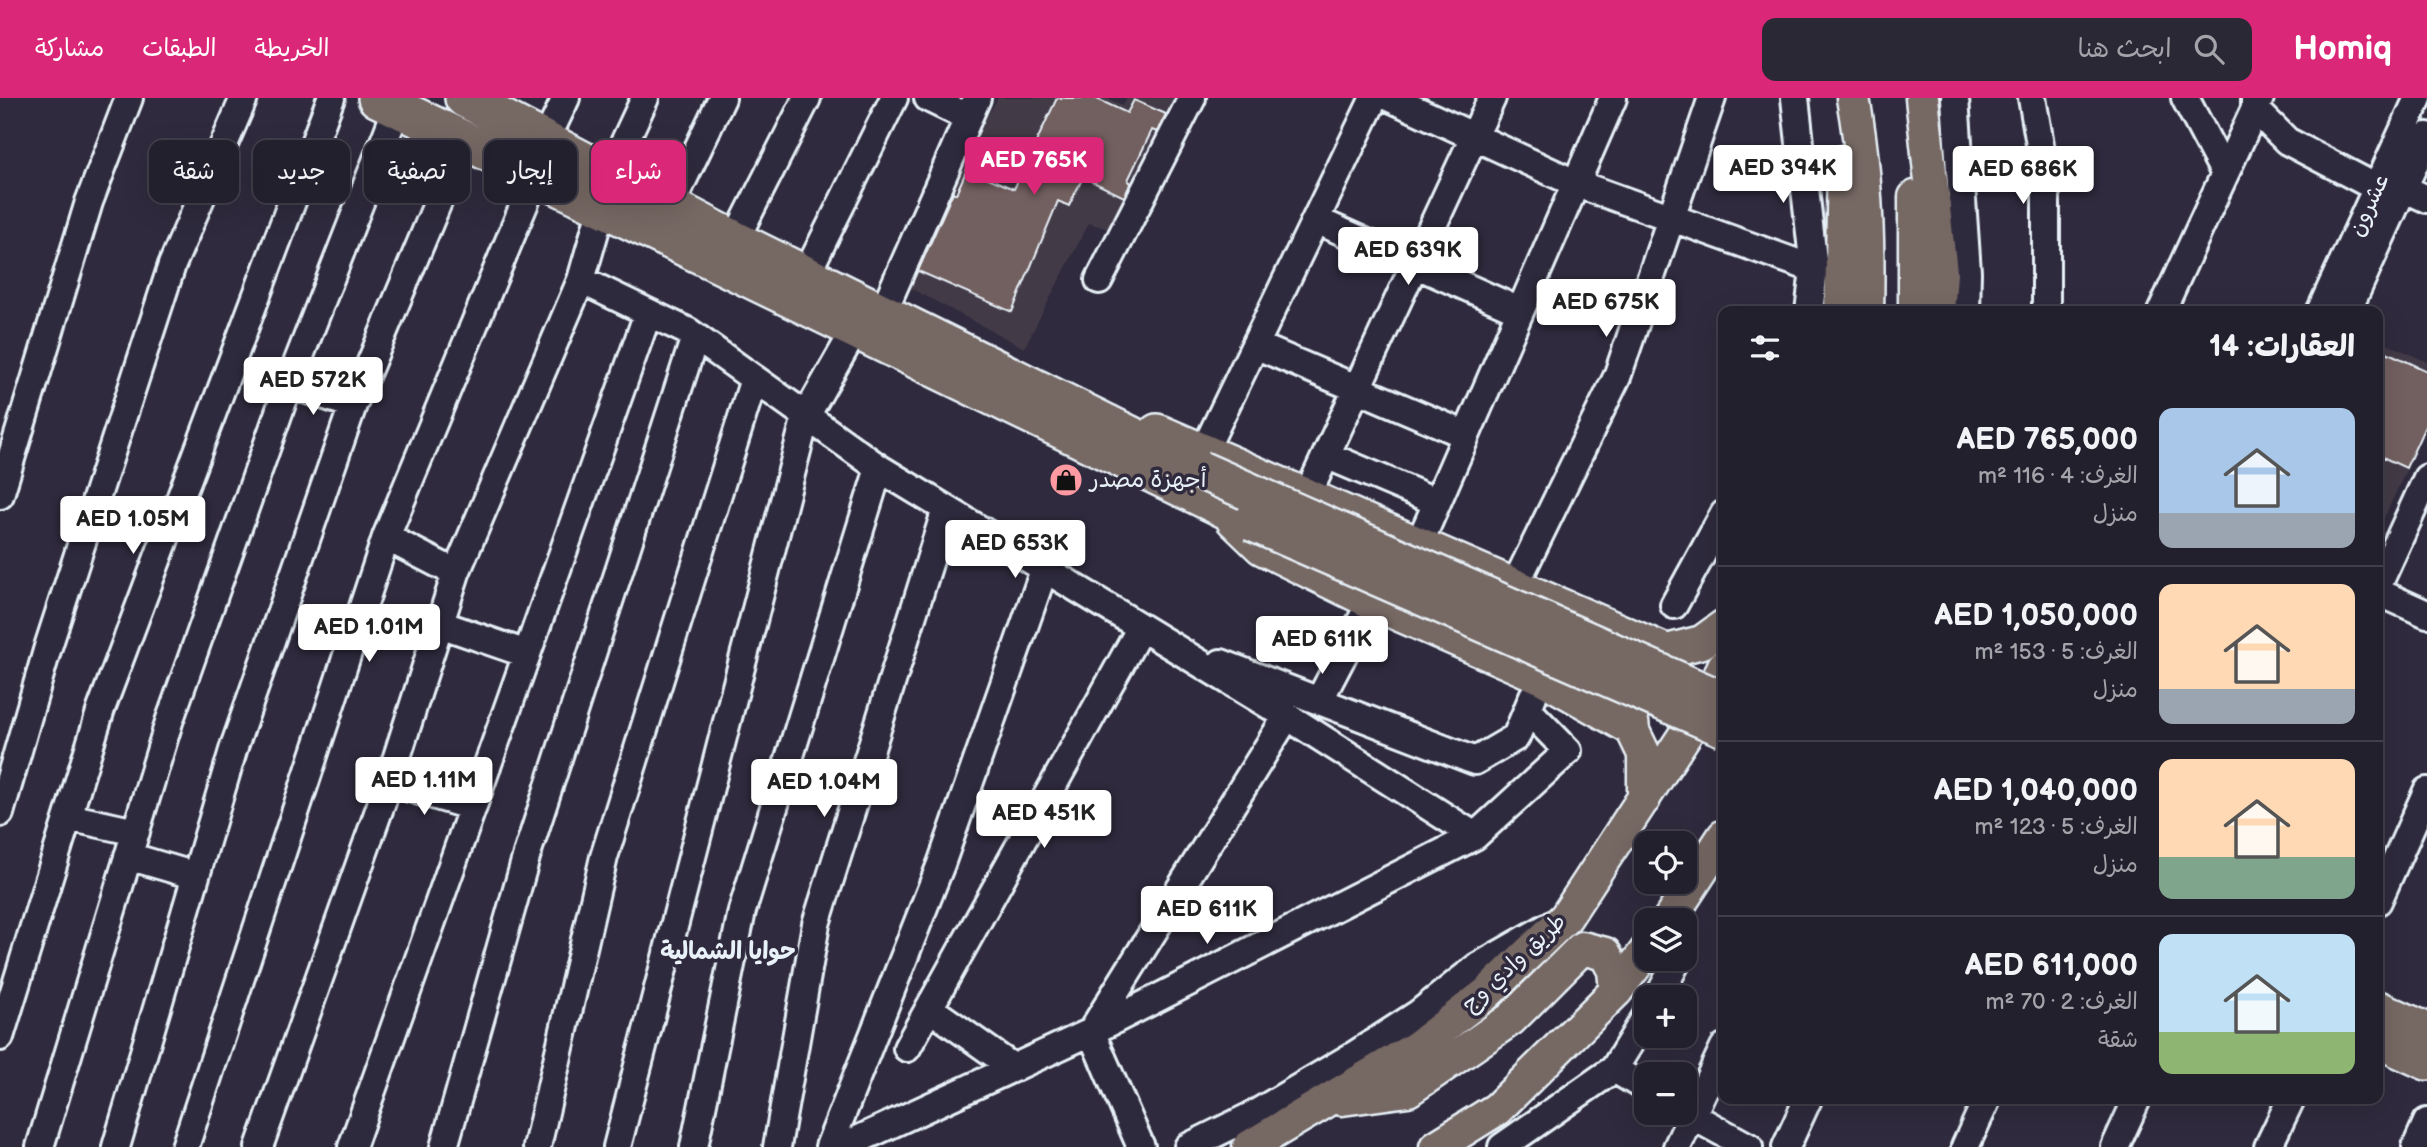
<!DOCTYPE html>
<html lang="ar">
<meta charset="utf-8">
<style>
body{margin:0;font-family:"Balsamiq Sans","Playpen Sans Arabic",sans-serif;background:#2b2836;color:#f1f3f6;direction:rtl;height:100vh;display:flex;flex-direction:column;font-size:26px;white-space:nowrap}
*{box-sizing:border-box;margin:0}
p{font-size:23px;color:#a3a3aa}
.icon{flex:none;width:38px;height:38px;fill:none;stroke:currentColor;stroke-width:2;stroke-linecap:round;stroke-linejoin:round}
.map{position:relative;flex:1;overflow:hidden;direction:ltr}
.panel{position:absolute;left:1718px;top:208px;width:665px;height:798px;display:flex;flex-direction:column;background:#23202e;border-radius:14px;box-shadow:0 7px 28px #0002,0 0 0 2px #403e4a;direction:rtl}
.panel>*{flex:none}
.guide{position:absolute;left:21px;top:42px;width:665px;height:63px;direction:rtl;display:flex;gap:14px}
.controls{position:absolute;left:1634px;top:733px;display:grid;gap:14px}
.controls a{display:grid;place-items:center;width:63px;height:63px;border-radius:14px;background:#23202e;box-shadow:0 7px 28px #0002,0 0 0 2px #403e4a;font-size:35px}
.price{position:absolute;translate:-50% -60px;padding:0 16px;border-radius:7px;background:#fff;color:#222;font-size:23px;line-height:46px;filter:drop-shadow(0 2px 4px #0008)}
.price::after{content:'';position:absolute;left:50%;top:42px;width:21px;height:16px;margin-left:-10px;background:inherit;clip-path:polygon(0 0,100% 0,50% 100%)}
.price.selected{background:#db2777;color:#fff}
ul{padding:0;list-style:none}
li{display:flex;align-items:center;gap:21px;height:175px;padding:0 28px}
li+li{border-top:2px solid #403e4a}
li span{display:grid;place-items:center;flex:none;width:196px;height:140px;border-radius:14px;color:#555}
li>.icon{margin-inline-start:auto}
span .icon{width:84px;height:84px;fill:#fffc;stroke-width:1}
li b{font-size:30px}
h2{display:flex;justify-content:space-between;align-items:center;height:84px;padding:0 28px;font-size:30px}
.chip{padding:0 24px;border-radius:14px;background:#23202e;box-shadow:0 7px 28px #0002,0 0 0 2px #403e4a;font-size:24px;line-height:63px}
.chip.selected{background:#db2777;color:#fff}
header{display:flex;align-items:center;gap:42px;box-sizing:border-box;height:98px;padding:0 35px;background:#db2777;color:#fff}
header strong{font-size:33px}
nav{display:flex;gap:38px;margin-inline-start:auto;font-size:24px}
.search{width:490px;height:63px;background:#2b2836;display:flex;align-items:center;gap:18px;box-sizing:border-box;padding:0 24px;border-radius:14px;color:#a3a3aa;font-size:26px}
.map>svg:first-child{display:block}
.built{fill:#433a47}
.building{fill:#725e5f;stroke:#e8f1f8;stroke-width:2}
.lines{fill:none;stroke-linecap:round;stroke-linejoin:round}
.minor-casing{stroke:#e8f1f8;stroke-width:32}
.major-casing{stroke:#e8f1f8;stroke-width:37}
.highway-casing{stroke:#e8f1f8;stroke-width:42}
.minor{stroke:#2f2a3d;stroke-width:26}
.major{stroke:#766864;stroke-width:32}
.highway{stroke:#766864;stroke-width:37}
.highway-bridge-casing{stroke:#e8f1f8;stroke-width:42;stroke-linecap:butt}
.highway-bridge{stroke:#766864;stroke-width:37}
.labels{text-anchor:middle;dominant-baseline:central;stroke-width:7;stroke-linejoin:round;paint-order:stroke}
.street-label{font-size:23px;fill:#e8f1f8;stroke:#2f2a3d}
.poi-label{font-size:23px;fill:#e8f1f8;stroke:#2f2a3d;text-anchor:start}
.neighbourhood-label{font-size:24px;font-weight:bold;fill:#e8f1f8;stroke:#2f2a3d}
</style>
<header>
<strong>Homiq</strong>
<div class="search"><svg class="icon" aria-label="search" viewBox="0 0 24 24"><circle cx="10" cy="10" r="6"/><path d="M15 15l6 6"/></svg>ابحث هنا</div>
<nav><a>الخريطة</a><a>الطبقات</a><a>مشاركة</a></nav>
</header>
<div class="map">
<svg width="2427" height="1049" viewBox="0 0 2427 1049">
<rect width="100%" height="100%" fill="#2f2a3d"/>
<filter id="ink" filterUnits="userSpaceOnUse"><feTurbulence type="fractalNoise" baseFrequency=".0143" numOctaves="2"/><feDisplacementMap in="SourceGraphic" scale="14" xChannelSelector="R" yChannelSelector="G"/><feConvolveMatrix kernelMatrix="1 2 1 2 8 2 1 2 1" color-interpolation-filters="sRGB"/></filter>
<g filter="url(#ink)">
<!-- built -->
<path class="built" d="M998 0H1106L1123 7 1127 0H1184L1118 134 1089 125 1024 250 901 185 952 78Z
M2378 241 2427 264V327L2379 431Z"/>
<!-- building -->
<path class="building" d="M1057 0H1095L1127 15 1134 2 1166 16 1157 34 1152 32 1128 82 1131 85 1124 99 1083 79 1069 108 1058 103 1012 214 918 173 953 94 956 96 967 71 1014 91Z
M2378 250 2427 273V324L2406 370 2378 357Z"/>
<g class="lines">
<defs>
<path id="minor" d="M928 0 967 19
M1390 0 1575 85 1814 171
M1795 0 1814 171 1809 214
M1955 0 1967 174 1966 214
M2032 0 2046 81V214
M2185 0 2225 76
M2255 0V11L2287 43 2377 90
M546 42 566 0
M610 75 645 0
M2403 90 2427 101
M671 107 722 0
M1316 122 1520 213
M735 142 807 0
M806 177 894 0
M581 182 689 234 879 370 1287 618 1475 738
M1099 182 1192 0
M883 214 977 0
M2161 214 2260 0
M2320 214 2418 0
M2347 214 2427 38
M1255 247 1466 337
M289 286 353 307
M1204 353 1374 0
M1326 357 1437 404
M0 397 89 104 129 0
M1307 398 1492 0
M386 439 456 475
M1419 446 1613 0
M1515 487 1617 279 1712 0
M2378 487 2427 380
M2378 494 2427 516
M1674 507 1724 416
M440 526 527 556
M1221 565 1475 663 1516 639 1533 598
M1319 603 1372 502
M389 684 473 709
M0 715 48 549 172 167 244 0
M68 719 136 734
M128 758 196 778
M2378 803 2427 693
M1658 900 1678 861
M929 910 1014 970
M0 939 101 611 331 0
M907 950 1140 531
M1614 971 1647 991
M1685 1014 1749 1049
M40 1049 169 624 289 286 397 10
M116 1049 234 649 353 307 464 42
M185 1049 386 439 536 78
M259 1049 389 684 456 475 581 182 602 109
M352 1049 648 215
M444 1049 527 756 695 239
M537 1049 604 759 754 281
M617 1049 806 318 855 232
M694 1049 742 813 879 370
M777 1049 816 826 946 411
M829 1049 941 766 1044 472
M842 1049 1091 934 1475 738 1568 653 1528 612
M1141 1049 1091 934 1287 618
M1188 1049 1253 1017 1356 956 1418 916 1477 869 1549 828
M1502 1049 1614 971 1647 917
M1677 1049 1724 949
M1786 1049 1808 1001
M1965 1049 1987 1001
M2115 1049 2137 1001
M2268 1049 2291 1001
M2416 1049 2427 1024"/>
<path id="major" d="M1853 0C1866 71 1869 141 1867 214
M1922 0 1941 175 1938 214
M1841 214 1844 64
M1915 214V99
M1663 554 1702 544 1724 528
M1630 627 1644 656V701
M1669 822 1724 738
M1342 1001 1408 992 1511 921 1582 850 1605 856 1614 872 1616 893
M1249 1049 1417 949 1486 896 1566 819 1713 594 1724 568
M1436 1049 1497 1011 1616 893 1647 852"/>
<path id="highway" d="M377 0 1252 424
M464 0 735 142 1177 360
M1157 335 1663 554
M1235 421 1263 448 1372 502 1540 576 1630 627
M2378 912 2427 934
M2378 941 2427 963"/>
</defs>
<!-- minor casing -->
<use href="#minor" class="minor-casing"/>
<!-- major casing -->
<use href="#major" class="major-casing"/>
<!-- highway casing -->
<use href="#highway" class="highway-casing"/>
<!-- minor -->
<use href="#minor" class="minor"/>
<!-- major -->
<use href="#major" class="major"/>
<!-- highway -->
<use href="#highway" class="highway"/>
<defs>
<path id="highway-bridge" d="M1200 372 1724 603
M1252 424 1724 630"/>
</defs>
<!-- highway-bridge casing -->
<use href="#highway-bridge" class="highway-bridge-casing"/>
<!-- highway-bridge -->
<use href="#highway-bridge" class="highway-bridge"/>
</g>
</g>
<!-- icons -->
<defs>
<symbol id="shop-disc" viewBox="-11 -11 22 22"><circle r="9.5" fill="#ff9aa2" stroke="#2f2a3d"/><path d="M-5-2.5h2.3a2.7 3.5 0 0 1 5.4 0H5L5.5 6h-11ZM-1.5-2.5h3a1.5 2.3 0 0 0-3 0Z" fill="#111"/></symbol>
</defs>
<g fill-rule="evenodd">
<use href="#shop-disc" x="1047" y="363" width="38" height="38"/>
</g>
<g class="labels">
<!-- street labels -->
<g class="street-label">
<text transform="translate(2369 107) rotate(-65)">عشرون</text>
<text transform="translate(1514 865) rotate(-43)">طريق وادي وج</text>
</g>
<!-- poi labels -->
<g class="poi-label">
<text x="1090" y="382">أجهزة مصدر</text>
</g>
<!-- neighbourhood labels -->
<g class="neighbourhood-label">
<text x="728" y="853">حوايا الشمالية</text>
</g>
</g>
</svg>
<div class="controls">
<a><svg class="icon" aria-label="locate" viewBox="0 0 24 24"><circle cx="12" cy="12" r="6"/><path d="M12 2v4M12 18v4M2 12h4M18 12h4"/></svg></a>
<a><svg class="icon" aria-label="layers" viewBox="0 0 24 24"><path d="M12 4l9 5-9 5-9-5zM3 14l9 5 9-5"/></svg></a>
<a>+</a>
<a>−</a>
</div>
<b class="price selected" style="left:1034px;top:99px">AED 765K</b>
<b class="price" style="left:1783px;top:107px">AED 394K</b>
<b class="price" style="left:2023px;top:108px">AED 686K</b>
<b class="price" style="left:1408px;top:189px">AED 639K</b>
<b class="price" style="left:1606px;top:241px">AED 675K</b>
<b class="price" style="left:313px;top:319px">AED 572K</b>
<b class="price" style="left:133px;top:458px">AED 1.05M</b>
<b class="price" style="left:1015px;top:482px">AED 653K</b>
<b class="price" style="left:369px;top:566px">AED 1.01M</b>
<b class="price" style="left:1322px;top:578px">AED 611K</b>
<b class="price" style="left:424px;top:719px">AED 1.11M</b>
<b class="price" style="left:824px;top:721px">AED 1.04M</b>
<b class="price" style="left:1044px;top:752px">AED 451K</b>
<b class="price" style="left:1207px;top:848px">AED 611K</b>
<div class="guide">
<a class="chip selected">شراء</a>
<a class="chip">إيجار</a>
<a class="chip">تصفية</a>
<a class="chip">جديد</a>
<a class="chip">شقة</a>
</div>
<section class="panel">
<h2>العقارات: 14<svg class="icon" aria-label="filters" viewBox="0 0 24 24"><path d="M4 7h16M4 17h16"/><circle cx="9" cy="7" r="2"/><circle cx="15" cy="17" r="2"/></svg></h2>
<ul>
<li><span style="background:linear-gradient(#a9c7e8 75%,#9aa5b1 0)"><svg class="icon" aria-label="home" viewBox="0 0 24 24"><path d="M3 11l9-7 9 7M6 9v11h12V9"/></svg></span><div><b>AED 765,000</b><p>الغرف: 4 · 116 m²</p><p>منزل</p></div></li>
<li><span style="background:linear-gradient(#ffd9b3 75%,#9aa5b1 0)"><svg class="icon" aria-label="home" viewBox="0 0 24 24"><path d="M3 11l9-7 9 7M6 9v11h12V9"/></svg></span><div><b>AED 1,050,000</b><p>الغرف: 5 · 153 m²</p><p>منزل</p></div></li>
<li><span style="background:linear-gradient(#ffd9b3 70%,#7fa58c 0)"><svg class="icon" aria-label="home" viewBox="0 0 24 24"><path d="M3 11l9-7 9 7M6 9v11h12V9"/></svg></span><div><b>AED 1,040,000</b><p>الغرف: 5 · 123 m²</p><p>منزل</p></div></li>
<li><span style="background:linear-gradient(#bfe0f5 70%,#8fb573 0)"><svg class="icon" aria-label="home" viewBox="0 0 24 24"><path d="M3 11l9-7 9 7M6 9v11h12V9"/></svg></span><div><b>AED 611,000</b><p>الغرف: 2 · 70 m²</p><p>شقة</p></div></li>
</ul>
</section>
</div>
